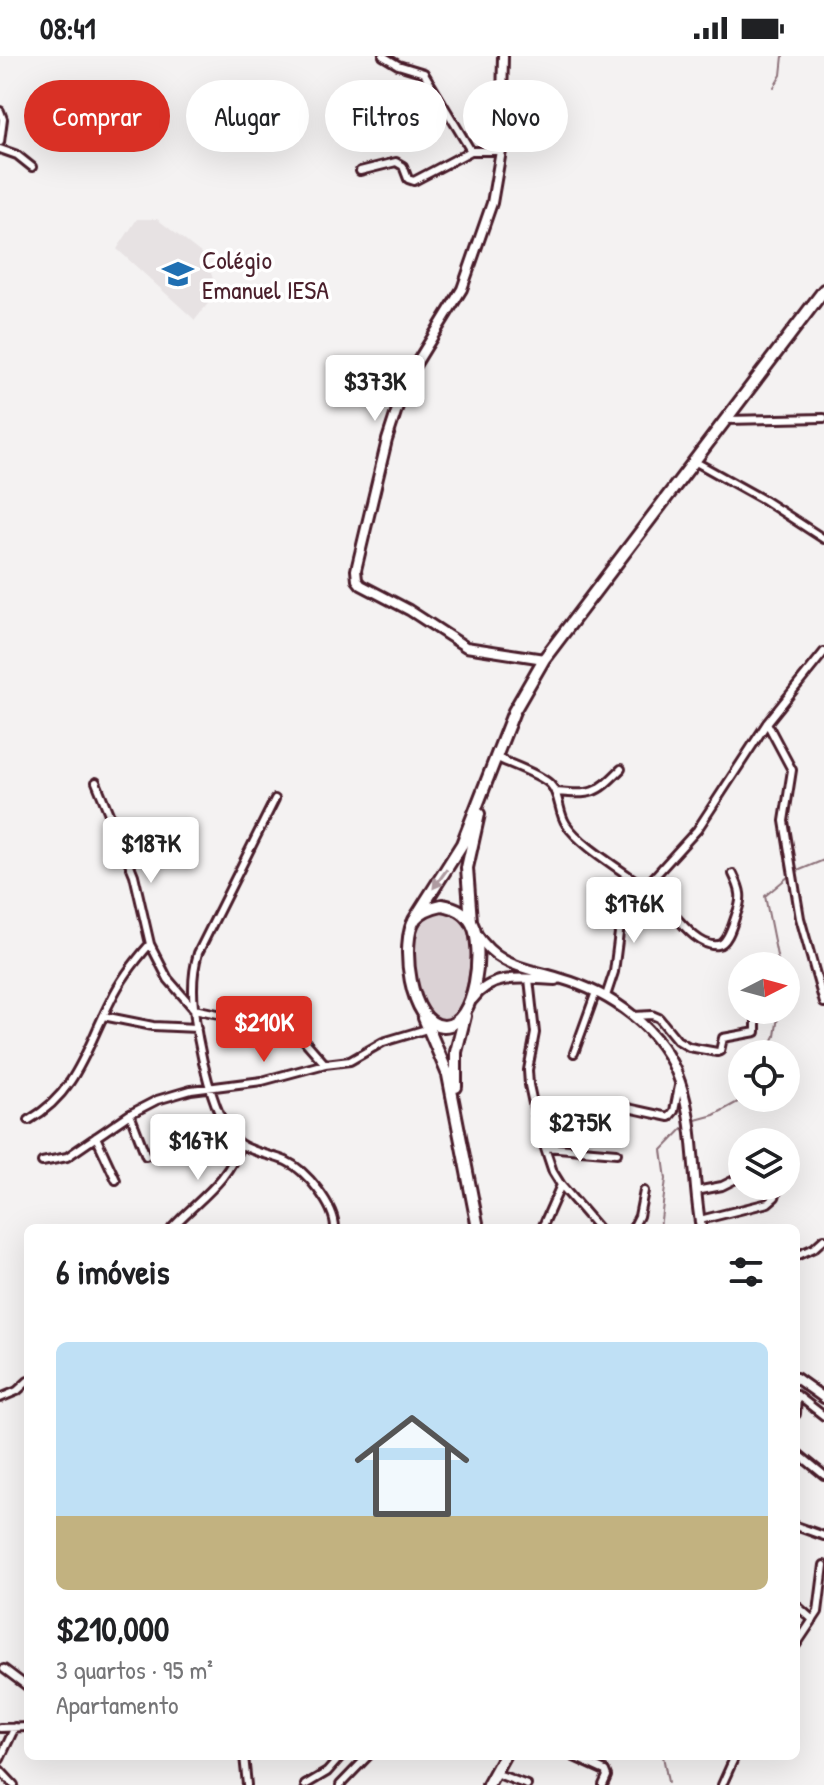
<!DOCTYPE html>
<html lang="pt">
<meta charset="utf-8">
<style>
body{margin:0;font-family:"Patrick Hand",sans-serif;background:#f2f2f2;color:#202124;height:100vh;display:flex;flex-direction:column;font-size:30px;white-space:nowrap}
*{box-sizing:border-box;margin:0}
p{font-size:26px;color:#757577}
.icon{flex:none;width:44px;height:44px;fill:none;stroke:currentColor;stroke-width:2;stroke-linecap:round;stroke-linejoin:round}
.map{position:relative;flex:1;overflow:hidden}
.drawer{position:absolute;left:24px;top:1168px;width:776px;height:536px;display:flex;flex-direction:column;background:#fff;border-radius:12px;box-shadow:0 8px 32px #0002}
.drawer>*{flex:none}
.banner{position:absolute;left:24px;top:24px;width:776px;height:72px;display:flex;gap:16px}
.needle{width:52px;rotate:84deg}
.tools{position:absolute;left:728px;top:896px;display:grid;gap:16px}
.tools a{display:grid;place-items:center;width:72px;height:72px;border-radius:50%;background:#fff;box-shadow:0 8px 32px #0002;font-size:40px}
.price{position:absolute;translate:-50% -68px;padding:0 18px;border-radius:8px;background:#fff;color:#222;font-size:26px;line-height:52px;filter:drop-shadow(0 2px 4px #0008)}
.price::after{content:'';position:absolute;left:50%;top:48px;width:24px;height:18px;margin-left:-12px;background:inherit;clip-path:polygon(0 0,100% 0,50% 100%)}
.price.active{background:#d93025;color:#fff}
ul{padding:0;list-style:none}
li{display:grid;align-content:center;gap:16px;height:424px;padding:0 32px}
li+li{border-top:2px solid #e0e0e0}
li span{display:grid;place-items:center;height:248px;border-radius:12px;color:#555}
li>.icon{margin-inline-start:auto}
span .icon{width:144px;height:144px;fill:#fffc;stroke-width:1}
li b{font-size:34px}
h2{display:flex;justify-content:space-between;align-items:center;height:96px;padding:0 32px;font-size:34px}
.chip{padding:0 28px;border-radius:36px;background:#fff;box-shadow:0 8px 32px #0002;font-size:28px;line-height:72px}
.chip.active{background:#d93025;color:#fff}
.status{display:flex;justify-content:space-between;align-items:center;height:56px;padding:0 40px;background:#fff;direction:ltr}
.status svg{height:22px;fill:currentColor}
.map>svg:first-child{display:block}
.built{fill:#e7e2e3}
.green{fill:#dbd2d5;stroke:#927880;stroke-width:2}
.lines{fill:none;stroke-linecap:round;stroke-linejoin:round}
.stream{stroke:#8d727a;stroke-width:2}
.minor-casing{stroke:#4a1f2b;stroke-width:12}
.tertiary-casing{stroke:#4a1f2b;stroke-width:14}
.primary-casing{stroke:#4a1f2b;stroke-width:16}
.minor{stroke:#fff;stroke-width:6}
.tertiary{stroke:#fff;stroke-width:8}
.primary{stroke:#fff;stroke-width:10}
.oneway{fill:#ae9aa0}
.labels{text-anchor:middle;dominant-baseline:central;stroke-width:7;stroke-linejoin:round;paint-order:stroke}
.poi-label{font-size:26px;fill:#4a1f2b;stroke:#fff;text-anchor:start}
</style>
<div class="status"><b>08:41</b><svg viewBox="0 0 49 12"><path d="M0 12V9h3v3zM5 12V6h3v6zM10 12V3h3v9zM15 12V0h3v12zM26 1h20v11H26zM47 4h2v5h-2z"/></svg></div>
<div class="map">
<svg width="824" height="1729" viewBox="0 0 824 1729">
<rect width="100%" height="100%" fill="#f4f2f2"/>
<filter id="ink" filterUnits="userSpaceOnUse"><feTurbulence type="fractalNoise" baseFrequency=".0125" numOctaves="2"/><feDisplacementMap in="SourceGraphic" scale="16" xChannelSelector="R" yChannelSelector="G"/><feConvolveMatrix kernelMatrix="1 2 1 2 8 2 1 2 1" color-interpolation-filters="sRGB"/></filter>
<g filter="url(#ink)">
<!-- built -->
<path class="built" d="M137 163H157L206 201 217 236 195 264 117 193Z"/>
<!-- green -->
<path class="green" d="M444 855C454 857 463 861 468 871 477 888 468 963 444 965 417 966 388 861 444 855Z"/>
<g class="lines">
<!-- stream -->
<path class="stream" d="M774 31 781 19 783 0
M795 816 824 804
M779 910 765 840 789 820
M766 998 775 980 779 954
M692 1065 714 1059 745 1042
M660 1172 666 1123 662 1094 687 1068
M663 1700 668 1726"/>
<defs>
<path id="minor" d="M383 0 398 9 424 17 471 95H501
M0 55 3 63 0 86
M0 93 17 99 32 111
M360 115 396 106 403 110 408 123 414 125 471 95
M726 364 824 362
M694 405 764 444 824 483
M767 667 792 714 784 765 800 862 824 947
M495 701C510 708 540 718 550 728 560 738 558 756 566 768 583 794 636 821 661 845 675 858 697 892 718 889 728 888 733 867 736 859 743 842 741 834 733 818
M96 726 134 819 150 888 168 923 194 953 218 958 273 956 283 960 325 1008
M555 736C593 739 595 739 621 713
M275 743 198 897C193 914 192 933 194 951 196 983 214 1071 240 1088 254 1097 272 1099 286 1105 306 1114 335 1150 335 1172
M751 907 752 910
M529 923 535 977 528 1014 529 1029 538 1071 553 1116 561 1129 598 1172
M606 940 614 916 620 869 624 859 645 831 697 774 767 667 824 596
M103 960 153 970 197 972
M634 960 652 959 659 962 677 984 689 991 717 996 720 995 723 982 756 976V954
M574 997 596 936
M619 1050 669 1061 674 1055 679 1030
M130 1058 146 1100
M29 1064C77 1037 87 990 111 944 121 923 135 905 150 888
M96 1081 116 1124
M546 1091 617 1097
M42 1106 67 1101 130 1058 157 1044 191 1034 262 1025 325 1008 350 1005 383 986 430 972
M696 1135 722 1130 742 1120
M700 1164 768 1147 775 1141 779 1130
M172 1172C197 1144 229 1126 240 1088
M542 1172 561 1129
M633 1172 639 1160 644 1135
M796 1200 814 1192 824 1183
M797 1339 824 1360
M0 1342 17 1335 28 1325
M796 1358 797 1339
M796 1396 824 1419
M796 1470 824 1480
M796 1549 813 1564
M796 1589 818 1556 824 1509
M4 1613 28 1631
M0 1672 28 1671
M244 1700 247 1729
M572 1700 605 1715 607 1720 603 1729
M0 1703 15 1671
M0 1714 14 1729
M495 1717 527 1729
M305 1729 327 1716 341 1700
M340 1729 368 1700
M722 1729 735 1700"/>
<path id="tertiary" d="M503 0 501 95 492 147 462 233 411 316 397 353 387 384 356 514 357 524 361 529 409 554 466 591 544 603
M476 877C498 911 523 911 559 922 612 937 662 972 680 1026 696 1072 692 1124 701 1172
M473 943C492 916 527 923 556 924
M796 1322 824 1342"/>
<path id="primary" d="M442 849C455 851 466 856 472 868 484 890 477 969 444 970 409 970 400 884 415 863 422 854 432 851 442 849Z
M414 864 462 788 514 655 544 603 824 234
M471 865 467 812 479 758
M424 962 448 1019 478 1172
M456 1031V996L465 960
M488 1729 504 1700"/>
</defs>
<!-- minor casing -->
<use href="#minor" class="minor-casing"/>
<!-- tertiary casing -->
<use href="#tertiary" class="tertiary-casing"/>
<!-- primary casing -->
<use href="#primary" class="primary-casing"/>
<!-- minor -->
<use href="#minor" class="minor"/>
<!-- tertiary -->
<use href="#tertiary" class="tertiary"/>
<!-- primary -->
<use href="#primary" class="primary"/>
</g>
<!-- one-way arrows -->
<defs><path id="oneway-solid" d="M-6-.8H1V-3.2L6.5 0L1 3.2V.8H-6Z" transform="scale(2)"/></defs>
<use class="oneway" href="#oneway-solid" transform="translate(440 823) rotate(126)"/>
</g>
<!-- icons -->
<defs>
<symbol id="school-bare" viewBox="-9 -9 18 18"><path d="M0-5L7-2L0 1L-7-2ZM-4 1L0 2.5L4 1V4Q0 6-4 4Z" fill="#1f6fb2" stroke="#fff" stroke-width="2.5" paint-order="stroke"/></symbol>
</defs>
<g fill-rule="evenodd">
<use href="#school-bare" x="156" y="196" width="44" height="44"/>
</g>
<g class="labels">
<!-- poi labels -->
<g class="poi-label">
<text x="202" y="203">Colégio<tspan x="202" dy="30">Emanuel IESA</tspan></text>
</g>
</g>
</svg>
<div class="tools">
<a><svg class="needle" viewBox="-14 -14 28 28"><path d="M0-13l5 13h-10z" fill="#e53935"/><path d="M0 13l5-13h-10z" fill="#757577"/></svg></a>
<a><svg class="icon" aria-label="locate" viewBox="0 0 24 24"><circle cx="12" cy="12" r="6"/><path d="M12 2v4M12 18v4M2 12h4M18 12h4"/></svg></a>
<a><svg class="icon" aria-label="layers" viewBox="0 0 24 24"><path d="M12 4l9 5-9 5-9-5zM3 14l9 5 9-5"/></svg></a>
</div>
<b class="price" style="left:375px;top:367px">$373K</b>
<b class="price" style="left:151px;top:829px">$187K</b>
<b class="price" style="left:634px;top:889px">$176K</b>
<b class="price active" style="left:264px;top:1008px">$210K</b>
<b class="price" style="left:580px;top:1108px">$275K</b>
<b class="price" style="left:198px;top:1126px">$167K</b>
<div class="banner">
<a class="chip active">Comprar</a>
<a class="chip">Alugar</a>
<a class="chip">Filtros</a>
<a class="chip">Novo</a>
</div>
<section class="drawer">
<h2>6 imóveis<svg class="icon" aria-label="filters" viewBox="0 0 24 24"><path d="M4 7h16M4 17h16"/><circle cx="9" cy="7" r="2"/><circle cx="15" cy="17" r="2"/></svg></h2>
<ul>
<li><span style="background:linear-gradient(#bfe0f5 70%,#c2b280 0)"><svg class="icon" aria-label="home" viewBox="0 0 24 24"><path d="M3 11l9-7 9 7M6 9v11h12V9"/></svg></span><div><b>$210,000</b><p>3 quartos · 95 m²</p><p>Apartamento</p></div></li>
</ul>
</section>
</div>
